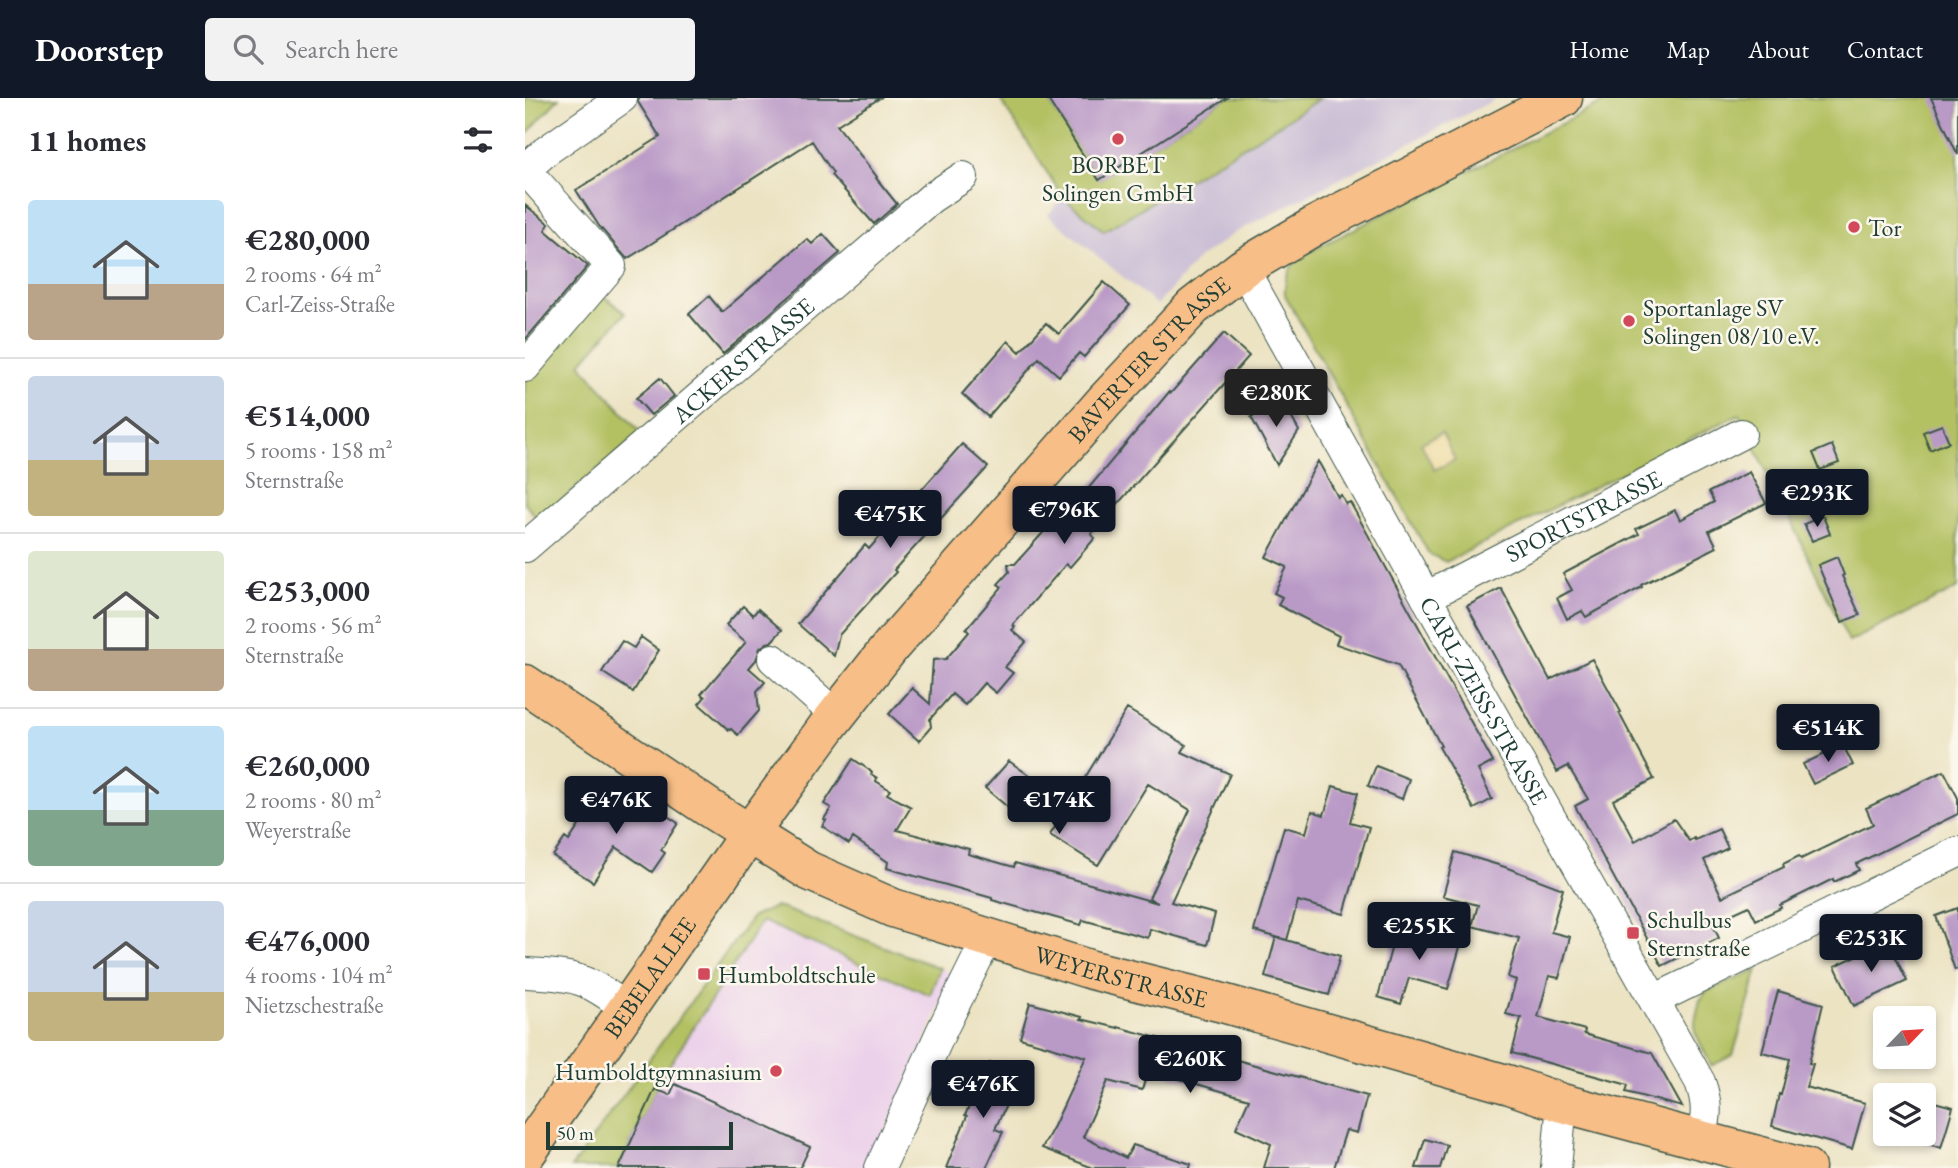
<!DOCTYPE html>
<meta charset="utf-8">
<style>
body{margin:0;font-family:"EB Garamond",serif;background:#f2f2f3;color:#2b2b33;height:100vh;display:flex;flex-direction:column;font-size:26px;white-space:nowrap}
*{box-sizing:border-box;margin:0}
p{font-size:23px;color:#7c7c81}
.icon{flex:none;width:38px;height:38px;fill:none;stroke:currentColor;stroke-width:2;stroke-linecap:round;stroke-linejoin:round}
.map{position:relative;flex:1;overflow:hidden}
.sheet{display:flex;flex-direction:column;background:#fff;width:525px}
.sheet>*{flex:none}
.needle{width:46px;rotate:65deg}
.tools{position:absolute;left:1348px;top:908px;display:grid;gap:14px}
.tools a{display:grid;place-items:center;width:63px;height:63px;border-radius:7px;background:#fff;box-shadow:0 4px 10px #0003;font-size:35px}
.scale{position:absolute;left:21px;bottom:18px;width:187px;box-sizing:border-box;padding-left:7px;border:4px solid #1f3d34;border-top:0;font-size:19px;line-height:24px;white-space:nowrap;color:#1f3d34;-webkit-text-stroke:5px #fbf7ec;paint-order:stroke}
.price{position:absolute;translate:-50% -60px;padding:0 16px;border-radius:7px;background:#111827;color:#fff;font-size:23px;line-height:46px;filter:drop-shadow(0 2px 4px #0008)}
.price::after{content:'';position:absolute;left:50%;top:42px;width:21px;height:16px;margin-left:-10px;background:inherit;clip-path:polygon(0 0,100% 0,50% 100%)}
.price.on{background:#222;color:#fff}
ul{padding:0;list-style:none}
li{display:flex;align-items:center;gap:21px;height:175px;padding:0 28px}
li+li{border-top:2px solid #e1e1e2}
li span{display:grid;place-items:center;flex:none;width:196px;height:140px;border-radius:7px;color:#555}
li>.icon{margin-inline-start:auto}
span .icon{width:84px;height:84px;fill:#fffc;stroke-width:1}
li b{font-size:30px}
h2{display:flex;justify-content:space-between;align-items:center;height:84px;padding:0 28px;font-size:30px}
header{display:flex;align-items:center;gap:42px;box-sizing:border-box;height:98px;padding:0 35px;background:#111827;color:#fff}
header strong{font-size:33px}
nav{display:flex;gap:38px;margin-inline-start:auto;font-size:24px}
.search{width:490px;height:63px;background:#f2f2f3;display:flex;align-items:center;gap:18px;box-sizing:border-box;padding:0 24px;border-radius:7px;color:#7c7c81;font-size:26px}
main{display:flex;flex:1;min-height:0}
.map>svg:first-child{display:block}
.built{fill:#ecd1ea}
.industrial{fill:#cbbfd5}
.green{fill:#b4c163;stroke:#6a7f4c;stroke-width:2}
.sand{fill:#eeda9e;stroke:#868c69;stroke-width:2}
.building{fill:#b999c6}
.lines{fill:none;stroke-linecap:round;stroke-linejoin:round}
.minor-casing{stroke:#3e5649;stroke-width:32}
.major-casing{stroke:#3e5649;stroke-width:41}
.minor{stroke:#fff;stroke-width:30}
.major{stroke:#f7be87;stroke-width:38}
.poi-dot{fill:#d1495b;stroke:#fbf7ec;stroke-width:2.5}
.labels{text-anchor:middle;dominant-baseline:central;stroke-width:5;stroke-linejoin:round;paint-order:stroke}
.poi-label{font-size:24px;fill:#1f3d34;stroke:#fbf7ec;text-anchor:start}
.street-label{font-size:24px;fill:#1f3d34;stroke:#fbf7ec}
</style>
<header>
<strong>Doorstep</strong>
<div class="search"><svg class="icon" aria-label="search" viewBox="0 0 24 24"><circle cx="10" cy="10" r="6"/><path d="M15 15l6 6"/></svg>Search here</div>
<nav><a>Home</a><a>Map</a><a>About</a><a>Contact</a></nav>
</header>
<main>
<section class="sheet">
<h2>11 homes<svg class="icon" aria-label="filters" viewBox="0 0 24 24"><path d="M4 7h16M4 17h16"/><circle cx="9" cy="7" r="2"/><circle cx="15" cy="17" r="2"/></svg></h2>
<ul>
<li><span style="background:linear-gradient(#bfe0f5 60%,#b9a48a 0)"><svg class="icon" aria-label="home" viewBox="0 0 24 24"><path d="M3 11l9-7 9 7M6 9v11h12V9"/></svg></span><div><b>€280,000</b><p>2 rooms · 64 m²</p><p>Carl-Zeiss-Straße</p></div></li>
<li><span style="background:linear-gradient(#c9d6e8 60%,#c2b280 0)"><svg class="icon" aria-label="home" viewBox="0 0 24 24"><path d="M3 11l9-7 9 7M6 9v11h12V9"/></svg></span><div><b>€514,000</b><p>5 rooms · 158 m²</p><p>Sternstraße</p></div></li>
<li><span style="background:linear-gradient(#dfe7d0 70%,#b9a48a 0)"><svg class="icon" aria-label="home" viewBox="0 0 24 24"><path d="M3 11l9-7 9 7M6 9v11h12V9"/></svg></span><div><b>€253,000</b><p>2 rooms · 56 m²</p><p>Sternstraße</p></div></li>
<li><span style="background:linear-gradient(#bfe0f5 60%,#7fa58c 0)"><svg class="icon" aria-label="home" viewBox="0 0 24 24"><path d="M3 11l9-7 9 7M6 9v11h12V9"/></svg></span><div><b>€260,000</b><p>2 rooms · 80 m²</p><p>Weyerstraße</p></div></li>
<li><span style="background:linear-gradient(#c9d6e8 65%,#c2b280 0)"><svg class="icon" aria-label="home" viewBox="0 0 24 24"><path d="M3 11l9-7 9 7M6 9v11h12V9"/></svg></span><div><b>€476,000</b><p>4 rooms · 104 m²</p><p>Nietzschestraße</p></div></li>
</ul>
</section>
<div class="map">
<svg width="1433" height="1070" viewBox="0 0 1433 1070">
<rect width="100%" height="100%" fill="#fbf7ec"/>
<filter id="ink" filterUnits="userSpaceOnUse"><feTurbulence type="fractalNoise" baseFrequency=".0143" numOctaves="2"/><feDisplacementMap in="SourceGraphic" scale="14" xChannelSelector="R" yChannelSelector="G"/><feConvolveMatrix kernelMatrix="1 2 1 2 8 2 1 2 1" color-interpolation-filters="sRGB"/></filter>
<filter id="wash" filterUnits="userSpaceOnUse"><feTurbulence type="fractalNoise" baseFrequency=".00686" numOctaves="4" result="noise"/><feDisplacementMap in="SourceGraphic" scale="28" xChannelSelector="R" yChannelSelector="G"/><feGaussianBlur stdDeviation="1.57" result="paint"/><feColorMatrix in="noise" values="0 0 0 0 0 0 0 0 0 0 0 0 0 0 0 0 0 1.4 0 .05"/><feComposite in="paint" operator="in"/></filter>
<g filter="url(#wash)">
<rect width="100%" height="100%" fill="#ece3c3"/>
<!-- built -->
<path class="built" d="M250 809 259 811 429 876 344 1070H46L227 819Z"/>
<!-- industrial -->
<path class="industrial" d="M474 0H973L711 134 674 160 632 207 523 117 538 98Z"/>
<!-- green -->
<path class="green" d="M0 0H34L0 38Z
M474 0H522L574 81 702 0H795L757 25 579 133 538 99Z
M1087 0H1433V490L1324 544 1214 316 921 464 904 456 760 197C759 180 764 169 776 158Z
M74 194 100 215 55 266 116 335 14 422 0 406V282Z
M250 809 259 811 415 870 405 897 237 823 135 982 94 1070H46L227 819Z
M1233 872 1208 957 1186 968 1170 934V923L1175 902 1182 893Z"/>
<!-- sand -->
<path class="sand" d="M917 335 930 362 909 372 896 345Z"/>
<g id="blocks">
<!-- building -->
<path class="building" d="M114 0H355L312 27 352 79 351 80 372 106 349 126 306 77 308 75 287 43 102 161 74 128 51 92 135 39 113 4Z
M522 0H702L574 82Z
M1406 0H1433V57Z
M0 107 24 126 20 132 63 168 0 242Z
M298 136 315 155 198 256 164 216 184 198 197 214 282 141 287 146Z
M579 184 605 207 559 259 554 255 534 278 514 260 463 319 437 296 483 243 495 254 521 225 534 236Z
M699 235 724 258 566 436 570 440 545 469 541 466 488 527 490 529 487 532 501 544 480 569 488 575 471 595 459 585 440 607 427 596 405 621 406 629 394 643 364 616 387 590 405 606 408 562 421 561 444 534 441 531 477 489 473 486 484 474 483 466H490L533 418 537 422 644 294 646 295Z
M135 280 149 298 126 317 111 300Z
M757 302 774 333 752 367 726 319Z
M1417 327 1424 344 1405 352 1398 334Z
M437 346 463 369 377 463 369 472 371 474 314 537 309 558 273 526 340 447 344 451Z
M1307 347 1314 365 1295 372 1288 355Z
M793 363 813 399 816 397 821 406 825 404 968 664 953 672 967 701 949 711 914 649 916 648 873 567 811 546 814 538 753 507 757 499 749 495 762 469 741 459Z
M1224 374 1241 405 1184 433 1192 449 1116 487 1117 489 1061 519 1057 513 1042 521 1032 500 1047 492 1038 476 1114 436 1111 431 1150 412 1155 422 1189 404 1184 394Z
M1298 418 1305 436 1287 443 1279 426Z
M1312 459 1319 477 1317 478 1335 517 1317 524 1293 467Z
M976 490 1025 582 1067 561 1096 614 1094 615 1129 681 1088 702 1110 743 1149 721 1164 743 1169 740 1170 742 1194 731 1203 750 1179 762 1197 799 1259 769 1258 766 1274 758 1276 761 1348 726 1341 710 1419 673 1433 700V716L1331 766 1334 772 1309 784 1308 781 1255 807 1256 810 1231 822 1224 808 1187 825 1194 840 1137 868 1050 708 1063 701 1043 668 1032 674 942 508Z
M218 508 228 517 233 511 257 532 246 544 242 545 235 550 231 562 224 570 240 584 232 593 234 613 213 637 206 631 204 632 174 606 180 599 176 596 221 544 201 527Z
M116 539 134 552 108 594 77 574 97 543 109 550Z
M602 611 661 647 657 654 705 676 646 804 690 816 682 847 625 831 623 840 558 822 556 827 467 802V800L365 771 362 770 363 764 328 740 324 746 297 728 301 722 299 721 306 710 299 706 328 661 347 674 346 676 352 680 351 683 365 692 362 696 386 709 372 732 444 751 443 756 489 769 490 765 633 805 624 800 665 712 623 686 573 767 525 737Z
M1318 647 1328 667 1288 686 1278 666Z
M484 663 505 678 514 689 493 718 460 690Z
M851 668 884 681 877 701 843 688Z
M808 688 833 695 825 724 844 729 819 816 773 803 762 842 729 833 759 729 781 735 787 713 799 717Z
M77 692 107 711 115 700 153 725 136 752 140 755 127 774 91 749 68 784 28 758 40 740 44 743Z
M930 754 980 769 1038 791 1026 834 1045 839 1034 880 1024 878 1013 919 1060 932 1059 936 1127 955 1157 1009 1101 994 1103 987 987 955 996 920 981 916 991 882 983 879 994 840 947 828 953 807 918 798Z
M1433 810V871L1430 872 1411 818Z
M872 829 889 834 890 829 937 842 923 891 884 880 876 906 853 899Z
M751 839 815 858 804 897 740 879Z
M1363 843 1382 883 1329 908 1310 868Z
M1253 893 1298 906 1284 965 1288 966 1281 989 1340 1005 1327 1051 1247 1028 1254 996 1256 997 1265 961 1237 954Z
M505 905 557 919 556 921 593 930V929L842 998 832 1035 821 1032 809 1070H739L746 1046 711 1030 724 1001 623 972 617 992 583 983 558 1039 601 1060 608 1047 666 1066 665 1070H568L517 1050 529 1028 561 959 495 940Z
M465 965 494 979 470 1031 478 1034 461 1070H421L442 1018 440 1017Z
M150 986 285 1049 275 1070H94L130 991 145 997Z
M1398 1001 1428 1009 1416 1050 1396 1044 1398 1040Z
M900 1041 922 1047 915 1070H891Z"/>
</g>
</g>
<g filter="url(#ink)">
<use href="#blocks" fill-opacity="0" stroke="#3e5649" stroke-width="2"/>
<g class="lines">
<defs>
<g id="minor">
<path d="M0 71 86 168 0 269"/>
<path d="M1 71 21 53 97 0"/>
<path id="s1" d="M718 170 901 499 1175 984C1183 1006 1182 1019 1176 1041"/>
<path id="s2" d="M0 449 406 100 438 79"/>
<path id="s3" d="M901 499 1216 336"/>
<path d="M248 561 312 618"/>
<path d="M0 875C50 877 62 880 102 911"/>
<path d="M1129 902 1433 754"/>
<path d="M355 1070 416 934 463 839"/>
<path d="M1031 1070 1037 1005"/>
</g>
<g id="major">
<path id="s4" d="M0 586 184 710 284 773 368 810 567 872 694 904 985 987 1037 1005 1281 1070"/>
<path id="s5" d="M0 1057 224 736 302 629 366 548 579 304 668 209 718 170 791 127 1038 0"/>
</g>
</defs>
<!-- minor casing -->
<use href="#minor" class="minor-casing"/>
<!-- major casing -->
<use href="#major" class="major-casing"/>
<!-- minor -->
<use href="#minor" class="minor"/>
<!-- major -->
<use href="#major" class="major"/>
</g>
</g>
<!-- markers -->
<g class="poi-dot">
<circle cx="593" cy="41" r="7"/>
<circle cx="1329" cy="129" r="7"/>
<circle cx="1104" cy="223" r="7"/>
<rect x="1101" y="828" width="14" height="14" rx="3.5"/>
<rect x="172" y="869" width="14" height="14" rx="3.5"/>
<circle cx="251" cy="973" r="7"/>
</g>
<g class="labels">
<!-- poi labels -->
<g class="poi-label">
<text x="593" y="66" text-anchor="middle">BORBET<tspan x="593" dy="28">Solingen GmbH</tspan></text>
<text x="1343" y="129">Tor</text>
<text x="1118" y="209">Sportanlage SV<tspan x="1118" dy="28">Solingen 08/10 e.V.</tspan></text>
<text x="1122" y="821">Schulbus<tspan x="1122" dy="28">Sternstraße</tspan></text>
<text x="193" y="876">Humboldtschule</text>
<text x="237" y="973" text-anchor="end">Humboldtgymnasium</text>
</g>
<!-- street labels -->
<g class="street-label">
<text stroke="none"><textPath href="#s2" startOffset="287">ACKERSTRASSE</textPath></text>
<text stroke="none"><textPath href="#s5" startOffset="1013">BAVERTER STRASSE</textPath></text>
<text stroke="none"><textPath href="#s3" startOffset="177">SPORTSTRASSE</textPath></text>
<text stroke="none"><textPath href="#s1" startOffset="495">CARL-ZEISS-STRASSE</textPath></text>
<text stroke="none"><textPath href="#s4" startOffset="670">WEYERSTRASSE</textPath></text>
<text stroke="none"><textPath href="#s5" startOffset="217">BEBELALLEE</textPath></text>
</g>
</g>
</svg>
<div class="tools">
<a><svg class="needle" viewBox="-14 -14 28 28"><path d="M0-13l5 13h-10z" fill="#e53935"/><path d="M0 13l5-13h-10z" fill="#7c7c81"/></svg></a>
<a><svg class="icon" aria-label="layers" viewBox="0 0 24 24"><path d="M12 4l9 5-9 5-9-5zM3 14l9 5 9-5"/></svg></a>
</div>
<div class="scale">50 m</div>
<b class="price on" style="left:751px;top:331px">€280K</b>
<b class="price" style="left:1292px;top:431px">€293K</b>
<b class="price" style="left:539px;top:448px">€796K</b>
<b class="price" style="left:365px;top:452px">€475K</b>
<b class="price" style="left:1303px;top:666px">€514K</b>
<b class="price" style="left:91px;top:738px">€476K</b>
<b class="price" style="left:534px;top:738px">€174K</b>
<b class="price" style="left:894px;top:864px">€255K</b>
<b class="price" style="left:1346px;top:876px">€253K</b>
<b class="price" style="left:665px;top:997px">€260K</b>
<b class="price" style="left:458px;top:1022px">€476K</b>
</div>
</main>
